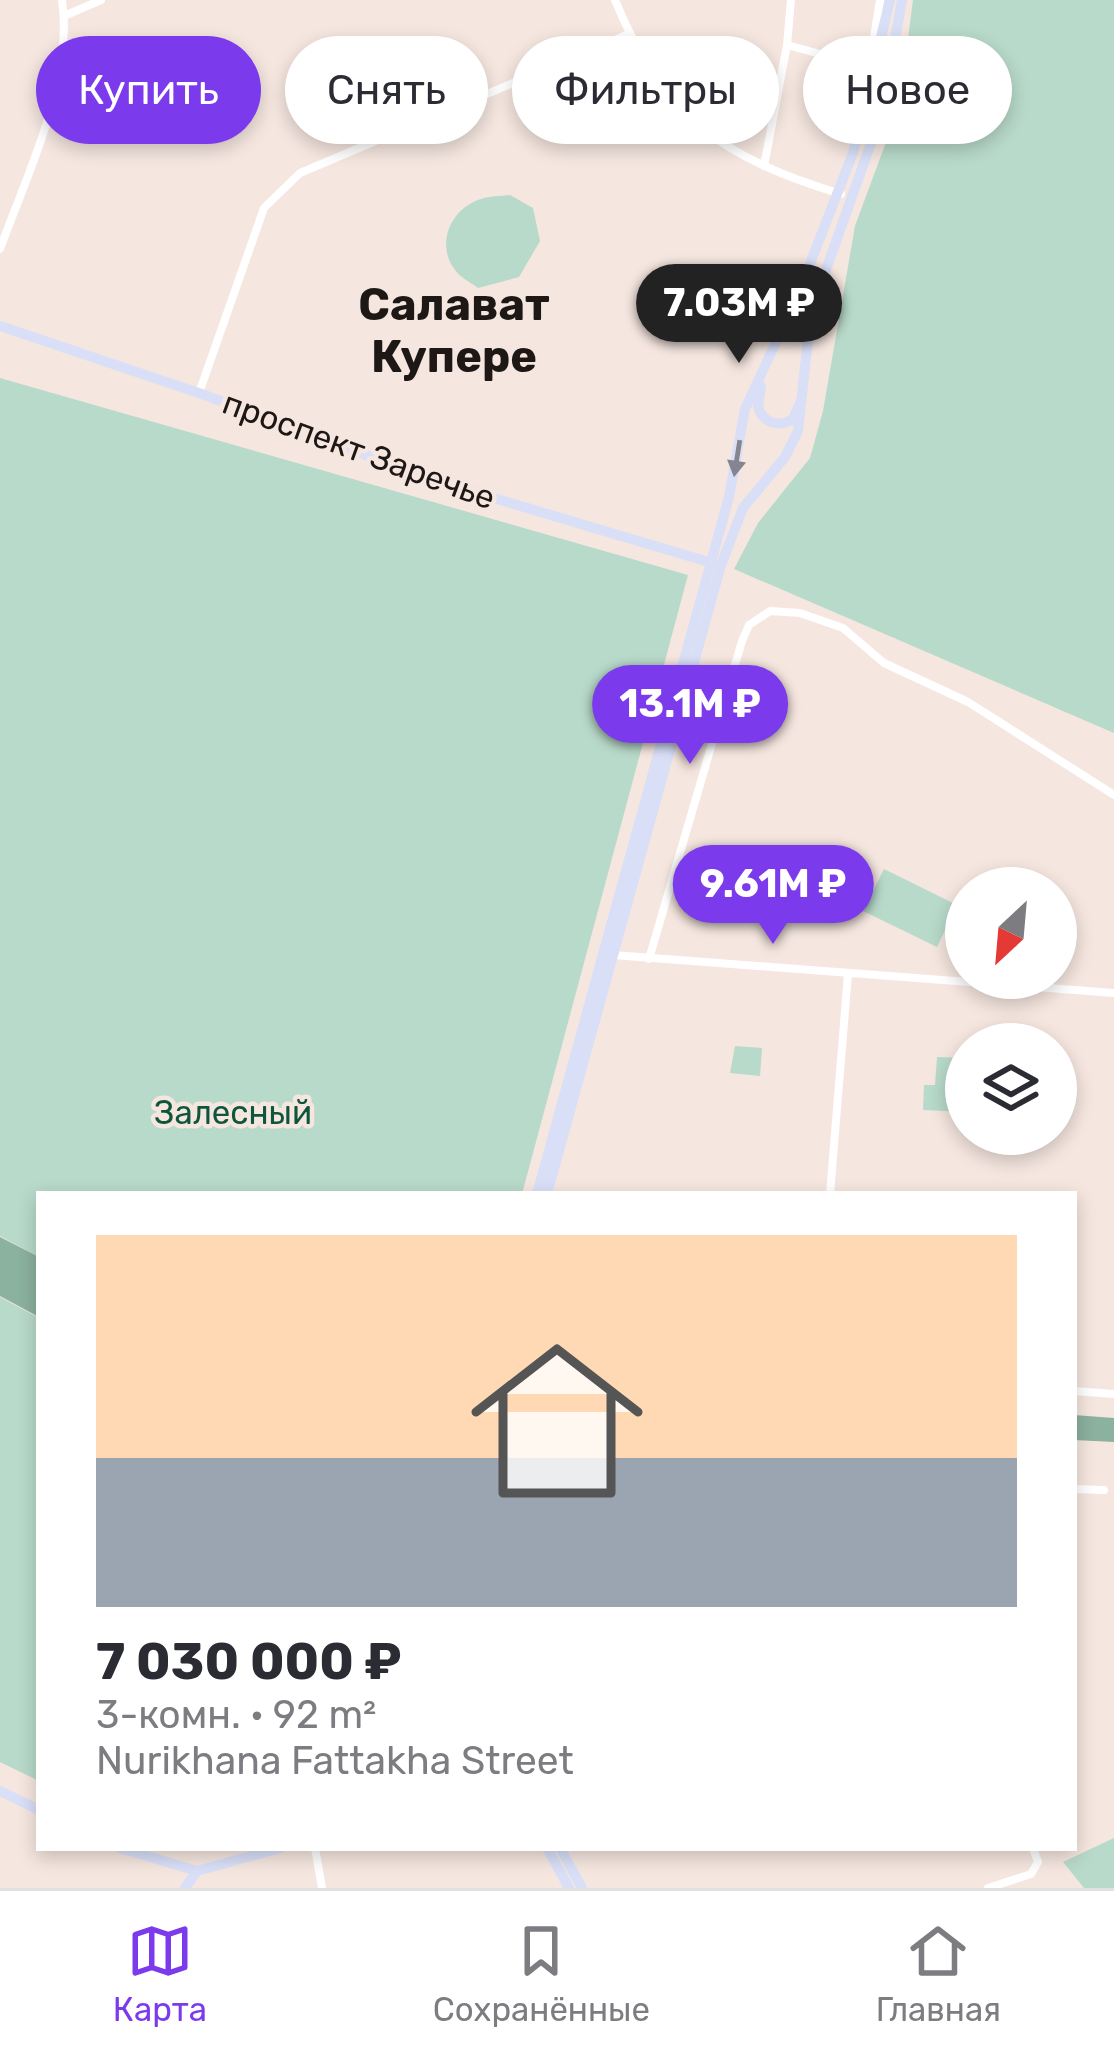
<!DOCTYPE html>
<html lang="ru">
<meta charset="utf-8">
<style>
body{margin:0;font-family:Rubik,sans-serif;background:#f7f7f7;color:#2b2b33;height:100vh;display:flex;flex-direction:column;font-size:45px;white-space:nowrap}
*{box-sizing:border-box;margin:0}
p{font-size:39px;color:#7c7c81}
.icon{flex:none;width:66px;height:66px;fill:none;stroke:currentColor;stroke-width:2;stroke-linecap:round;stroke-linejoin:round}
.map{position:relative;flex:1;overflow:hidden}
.side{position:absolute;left:36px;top:1191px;width:1041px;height:660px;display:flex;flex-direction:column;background:#fff;border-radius:0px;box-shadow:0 6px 18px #0003}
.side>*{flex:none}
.hud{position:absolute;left:36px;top:36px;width:1044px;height:108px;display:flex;gap:24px}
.needle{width:78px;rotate:206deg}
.tools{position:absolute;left:945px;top:867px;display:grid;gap:24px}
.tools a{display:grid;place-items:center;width:132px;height:132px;border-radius:50%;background:#fff;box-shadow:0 6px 18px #0003;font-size:60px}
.price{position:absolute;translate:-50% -102px;padding:0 27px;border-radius:42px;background:#7c3aed;color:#fff;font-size:39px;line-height:78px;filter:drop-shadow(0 3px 6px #0008)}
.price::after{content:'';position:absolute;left:50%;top:72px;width:36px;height:27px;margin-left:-18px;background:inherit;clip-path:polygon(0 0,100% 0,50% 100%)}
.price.on{background:#222;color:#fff}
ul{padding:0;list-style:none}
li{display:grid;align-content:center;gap:24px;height:636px;padding:0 60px}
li+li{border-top:3px solid #e1e1e2}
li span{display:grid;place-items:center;height:372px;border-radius:0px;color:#555}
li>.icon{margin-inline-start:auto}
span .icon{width:216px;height:216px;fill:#fffc;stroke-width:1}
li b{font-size:51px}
.tag{padding:0 42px;border-radius:54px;background:#fff;box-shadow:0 6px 18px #0003;font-size:42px;line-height:108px}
.tag.on{background:#7c3aed;color:#fff}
.tab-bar{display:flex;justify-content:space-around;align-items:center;height:168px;border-top:3px solid #e1e1e2;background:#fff;font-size:33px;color:#7c7c81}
.tab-bar a{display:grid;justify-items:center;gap:6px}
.tab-bar .on{color:#7c3aed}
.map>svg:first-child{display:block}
.green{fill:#b8daca}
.forest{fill:#8bb19f}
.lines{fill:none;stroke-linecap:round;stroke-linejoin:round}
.street{stroke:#fff;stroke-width:8}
.secondary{stroke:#d8dff7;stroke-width:10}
.oneway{fill:#848591}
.labels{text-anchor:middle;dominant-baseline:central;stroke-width:9;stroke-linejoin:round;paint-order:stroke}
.street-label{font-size:33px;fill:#1d1815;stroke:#f5e6df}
.park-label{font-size:33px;fill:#0e553d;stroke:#f5e6df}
.district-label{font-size:45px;font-weight:bold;fill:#1d1815;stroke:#f5e6df}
</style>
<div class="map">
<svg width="1114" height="1888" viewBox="0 0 1114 1888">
<rect width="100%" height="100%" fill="#f5e6df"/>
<!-- green -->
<path class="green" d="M913 0H1114V733L734 569 758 523 810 458 823 411 855 226 899 107Z
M510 195 533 208 540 241 519 277 478 288C470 282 460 277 455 270 435 244 451 208 481 199 489 196 501 196 510 195Z
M0 378 688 575 522 1194H39V1257L0 1236Z
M813 869 845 872 843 890 811 887Z
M884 869 957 905 937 947 863 911Z
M735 1046 762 1048 760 1076 730 1073Z
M937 1057 966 1058V1112L923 1110 924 1085H935Z
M0 1297 39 1318V1781L0 1762Z
M1114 1838V1888H1084L1063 1862Z"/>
<!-- forest -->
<path class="forest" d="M0 1237 39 1257V1317L0 1296Z
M1074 1415 1114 1418V1442L1074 1440Z"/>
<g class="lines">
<!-- street -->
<path class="street" d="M615 0C663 117 722 158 841 194
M64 16 101 0
M787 45 864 66 873 44 880 0
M764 166 787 45 791 0
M0 249C27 174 74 81 62 0
M199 393 264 208 300 173 629 34
M613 955 1114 993
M649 959 742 641 749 625 770 611 800 613 843 628 884 663 968 702 1114 795
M830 1194 848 974
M1074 1391 1114 1394
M1074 1489 1104 1490
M315 1848 322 1888
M988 1888 1031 1874 1038 1862 1033 1848"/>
<!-- secondary -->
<path class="secondary" d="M0 326 199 393 433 480 712 563
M761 386 758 407C763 423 779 428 793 419L800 403
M537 1194 729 497 745 409 799 292 853 153 890 0
M547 1194 721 565 743 508 785 457 798 431 811 312 882 112 902 0
M0 1791 39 1810
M120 1848 197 1871 280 1848
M547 1848 569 1888
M560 1848 582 1888
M185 1888 197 1871"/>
</g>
<!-- one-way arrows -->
<defs><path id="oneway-solid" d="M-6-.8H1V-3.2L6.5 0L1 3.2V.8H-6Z" transform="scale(3)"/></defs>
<use class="oneway" href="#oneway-solid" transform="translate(737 458) rotate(99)"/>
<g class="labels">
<!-- street labels -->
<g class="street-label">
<text transform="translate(359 450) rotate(20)">проспект Заречье</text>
</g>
<!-- park labels -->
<g class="park-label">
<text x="233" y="1112">Залесный</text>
</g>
<!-- district labels -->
<g class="district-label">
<text x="454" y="304">Салават<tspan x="454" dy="52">Купере</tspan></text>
</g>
</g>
</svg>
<div class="tools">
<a><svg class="needle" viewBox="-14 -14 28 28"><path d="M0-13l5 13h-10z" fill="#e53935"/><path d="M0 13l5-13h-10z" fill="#7c7c81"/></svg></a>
<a><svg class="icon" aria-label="layers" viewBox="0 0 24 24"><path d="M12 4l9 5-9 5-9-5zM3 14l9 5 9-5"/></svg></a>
</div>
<b class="price on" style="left:739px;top:366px">7.03M ₽</b>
<b class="price" style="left:690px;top:767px">13.1M ₽</b>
<b class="price" style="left:773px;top:947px">9.61M ₽</b>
<div class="hud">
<a class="tag on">Купить</a>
<a class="tag">Снять</a>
<a class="tag">Фильтры</a>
<a class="tag">Новое</a>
</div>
<section class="side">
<ul>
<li><span style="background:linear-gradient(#ffd9b3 60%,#9aa5b1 0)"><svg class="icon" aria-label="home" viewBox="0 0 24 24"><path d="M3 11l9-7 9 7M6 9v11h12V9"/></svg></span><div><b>7 030 000 ₽</b><p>3-комн. · 92 m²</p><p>Nurikhana Fattakha Street</p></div></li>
</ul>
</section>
</div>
<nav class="tab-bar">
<a class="on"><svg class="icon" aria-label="map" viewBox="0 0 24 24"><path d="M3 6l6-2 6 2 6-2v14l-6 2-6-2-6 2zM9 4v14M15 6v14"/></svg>Карта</a>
<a><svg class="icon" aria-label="saved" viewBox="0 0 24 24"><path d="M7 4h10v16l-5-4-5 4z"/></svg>Сохранённые</a>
<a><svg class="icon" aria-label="home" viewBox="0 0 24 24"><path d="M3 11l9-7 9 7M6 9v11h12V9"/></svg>Главная</a>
</nav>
